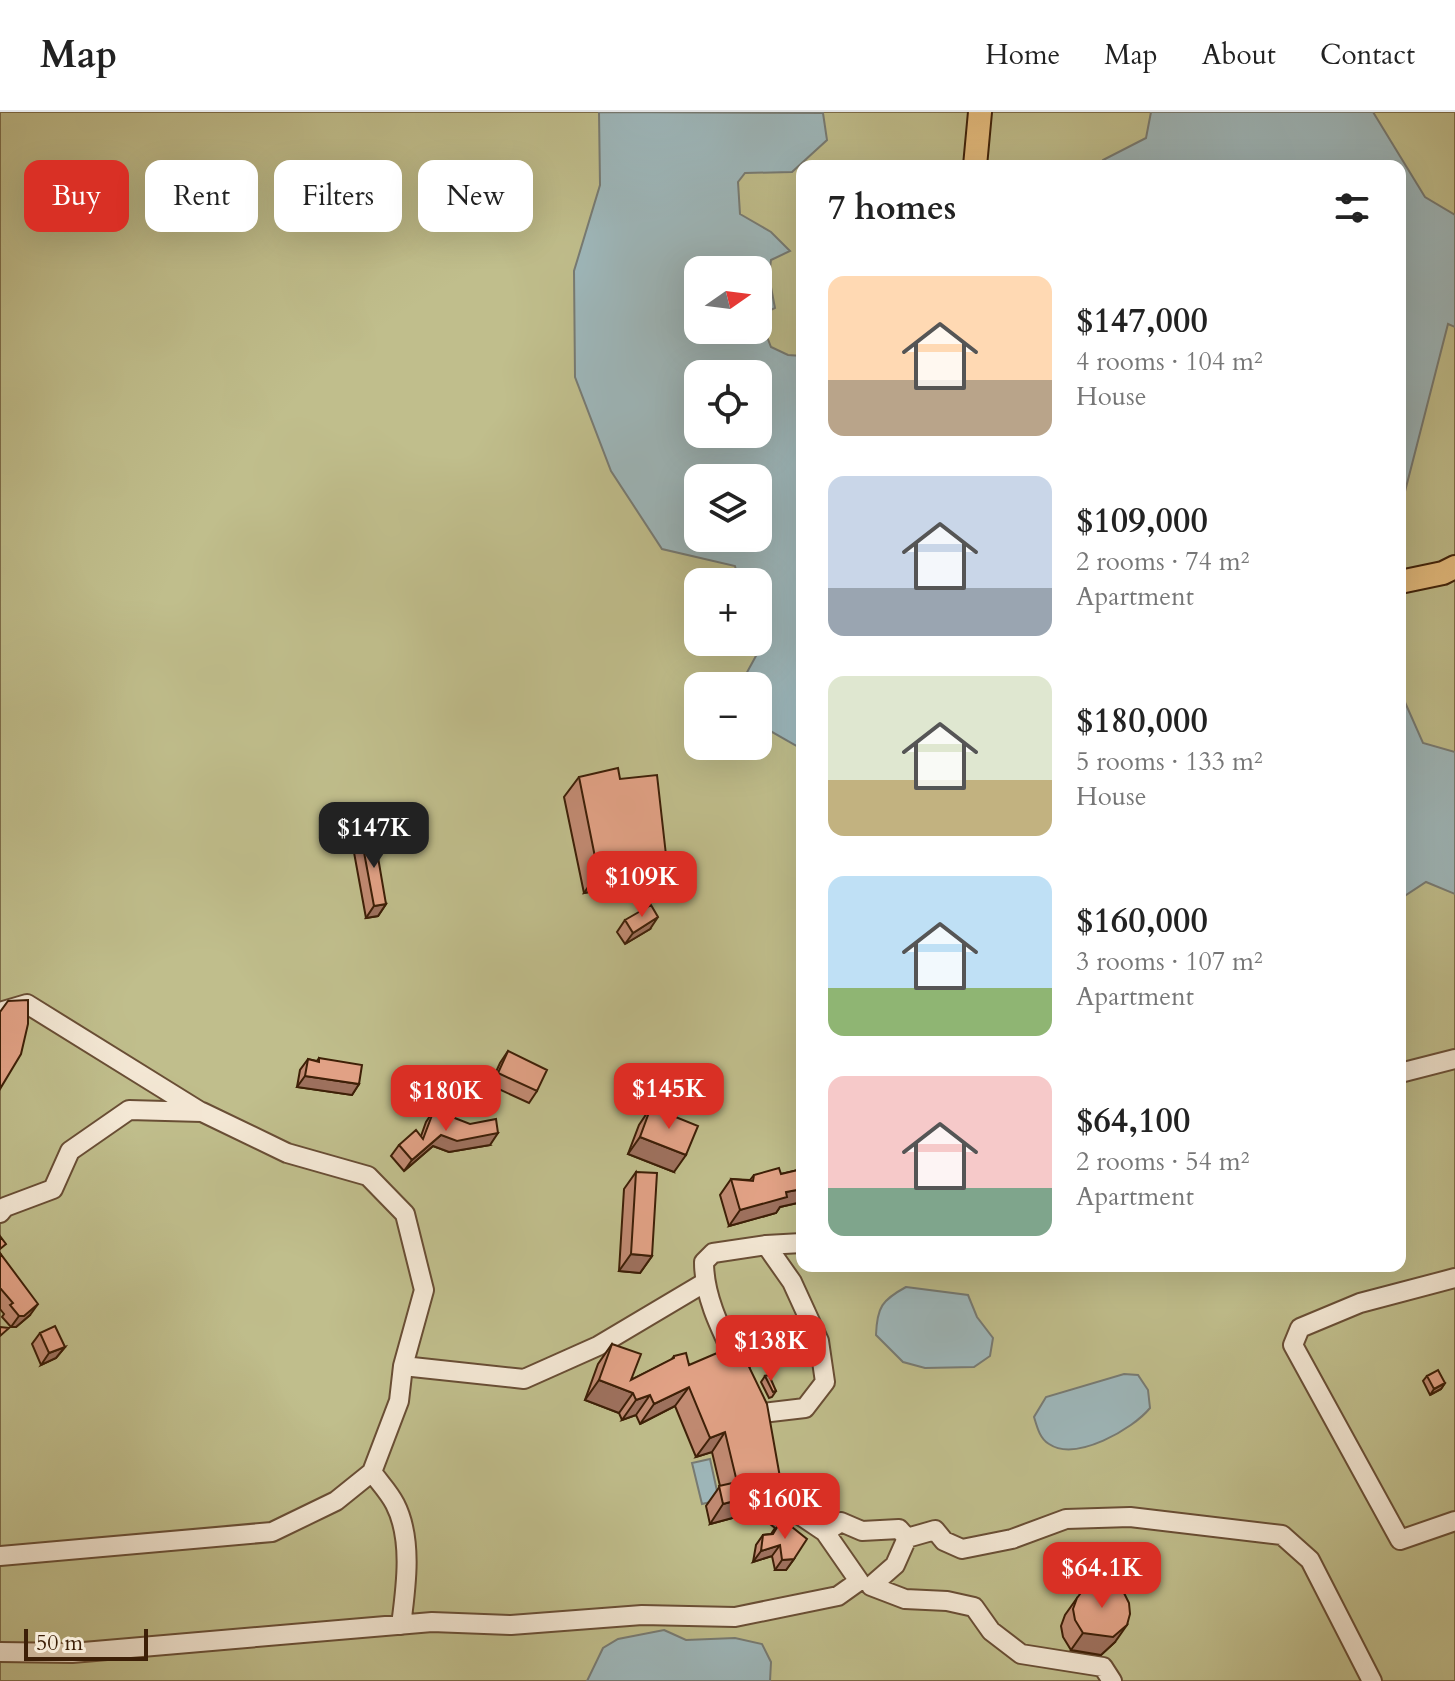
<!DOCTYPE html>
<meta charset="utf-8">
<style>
body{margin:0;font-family:Cardo,serif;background:#f2f2f2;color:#222;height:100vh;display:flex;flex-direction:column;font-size:30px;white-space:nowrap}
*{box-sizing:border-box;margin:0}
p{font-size:26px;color:#767676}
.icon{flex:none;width:44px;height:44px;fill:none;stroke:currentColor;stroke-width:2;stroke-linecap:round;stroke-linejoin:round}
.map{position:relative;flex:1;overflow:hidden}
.panel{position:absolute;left:796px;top:48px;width:610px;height:1112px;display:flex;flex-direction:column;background:#fff;border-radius:16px;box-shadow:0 8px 32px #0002}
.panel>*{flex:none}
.banner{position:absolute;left:24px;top:48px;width:652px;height:72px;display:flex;gap:16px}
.needle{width:52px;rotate:76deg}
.controls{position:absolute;left:684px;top:144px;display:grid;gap:16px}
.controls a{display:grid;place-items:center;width:88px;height:88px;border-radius:16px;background:#fff;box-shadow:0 8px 32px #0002;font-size:40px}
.scale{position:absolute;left:24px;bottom:20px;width:124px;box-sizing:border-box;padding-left:8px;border:4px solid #3d1f07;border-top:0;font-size:22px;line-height:28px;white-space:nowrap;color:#3d1f07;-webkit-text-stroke:6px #f4e8d5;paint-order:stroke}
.price{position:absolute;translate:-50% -68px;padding:0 18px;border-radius:16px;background:#d93025;color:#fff;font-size:26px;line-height:52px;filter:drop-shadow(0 2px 4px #0008)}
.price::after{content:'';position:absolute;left:50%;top:48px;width:24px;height:18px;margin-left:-12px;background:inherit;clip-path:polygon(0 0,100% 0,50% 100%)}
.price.on{background:#222;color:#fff}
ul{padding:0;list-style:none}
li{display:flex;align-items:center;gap:24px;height:200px;padding:0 32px}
li span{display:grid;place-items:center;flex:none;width:224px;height:160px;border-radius:16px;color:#555}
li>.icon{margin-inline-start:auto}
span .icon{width:96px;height:96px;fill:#fffc;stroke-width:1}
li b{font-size:34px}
h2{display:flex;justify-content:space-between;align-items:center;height:96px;padding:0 32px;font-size:34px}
.chip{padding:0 28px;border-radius:16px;background:#fff;box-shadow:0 8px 32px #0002;font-size:28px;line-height:72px}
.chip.on{background:#d93025;color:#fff}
header{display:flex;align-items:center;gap:48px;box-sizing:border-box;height:112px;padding:0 40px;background:#fff;border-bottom:2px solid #e0e0e0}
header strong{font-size:38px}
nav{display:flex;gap:44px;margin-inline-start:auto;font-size:28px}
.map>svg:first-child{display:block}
.green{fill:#c0be8c;stroke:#7e6e4a;stroke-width:2;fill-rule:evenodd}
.water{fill:#9eb8bc;stroke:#777b74;stroke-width:2;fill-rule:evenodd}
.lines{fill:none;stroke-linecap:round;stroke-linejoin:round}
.minor-casing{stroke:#694e35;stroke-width:22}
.major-casing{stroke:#3d1f07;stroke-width:26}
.minor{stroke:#f4e8d5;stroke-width:18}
.major{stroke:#e7be7f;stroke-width:22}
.wall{fill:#c28b73;stroke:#3d1f07;stroke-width:2}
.shaded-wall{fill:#9e715e;stroke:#3d1f07;stroke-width:2}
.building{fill:#e2a286;stroke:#3d1f07;stroke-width:2}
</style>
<header>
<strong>Map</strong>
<nav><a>Home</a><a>Map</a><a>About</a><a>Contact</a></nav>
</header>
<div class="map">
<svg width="1455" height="1569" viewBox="0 0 1455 1569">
<rect width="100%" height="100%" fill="#eedbbe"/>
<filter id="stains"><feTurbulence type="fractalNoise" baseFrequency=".0025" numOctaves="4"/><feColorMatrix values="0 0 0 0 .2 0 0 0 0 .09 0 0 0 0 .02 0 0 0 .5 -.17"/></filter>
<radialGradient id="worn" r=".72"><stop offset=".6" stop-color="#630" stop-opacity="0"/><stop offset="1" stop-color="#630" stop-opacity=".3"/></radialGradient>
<!-- green -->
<path class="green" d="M0 0H1455V1569H0ZM802 54H1400V1154H802ZM698 158H758V218H698ZM698 262H758V322H698ZM698 366H758V426H698ZM698 470H758V530H698ZM698 574H758V634H698Z"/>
<!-- water -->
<path class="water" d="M599 0 823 1 827 28 792 60 745 61 738 70 740 102 771 120 790 139 771 148 769 165 775 196 759 204 771 235 788 243 802 244V637L758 612V574H736L745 564 757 542 754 530H758V470H739L735 454 662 437 611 359 575 265 574 159 600 73ZM758 158V218H698V158ZM758 262V322H698V262ZM758 366V426H698V366Z
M1151 0H1373L1425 85 1455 103V215L1448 212 1401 395 1400 54H1101L1103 48 1146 26Z
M1400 579 1423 631 1455 640V782L1426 770 1403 785 1400 783Z
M906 1175 968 1183 977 1205 993 1226 990 1244 974 1255 925 1256 903 1250 876 1223C877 1195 882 1188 906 1175Z
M1124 1262 1138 1263 1148 1278 1150 1296C1133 1317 1076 1350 1049 1332 1040 1327 1037 1315 1034 1305L1046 1285Z
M710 1347 719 1388 702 1392 692 1351Z
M664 1518 686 1528 735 1526 762 1532 771 1550 770 1569H587L603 1536 618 1527Z"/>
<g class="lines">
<defs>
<path id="minor" d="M0 900 27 892 201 1000
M1400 961 1455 947
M0 1101 5 1095 53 1077 70 1039 129 998 202 1000 287 1041 368 1064 405 1102 424 1178 403 1254
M1455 1166 1360 1191 1300 1216 1293 1233 1400 1428 1455 1409
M740 1257C724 1223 704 1188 704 1150L713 1141 766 1133 802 1131
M762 1301 805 1296 825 1270 819 1229 792 1170 766 1133
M372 1360C379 1370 389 1380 395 1392 413 1427 406 1475 401 1513
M825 1420 841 1410 862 1419 899 1417 907 1426 935 1418 944 1429 962 1437 1012 1427 1066 1407 1130 1405 1282 1423 1310 1448 1372 1569
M907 1426 895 1453 871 1474 905 1487 947 1489 974 1495 991 1519 1021 1542 1103 1555 1112 1569
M0 1444 272 1420 336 1389 372 1360 399 1289 403 1254 524 1267 598 1234 704 1171
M0 1540 72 1541 432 1510 511 1513 642 1503 735 1505 838 1484 859 1469 825 1420 779 1389 777 1376"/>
<path id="major" d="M975 54 980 0
M1400 470 1443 461 1455 455"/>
</defs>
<!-- minor casing -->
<use href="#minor" class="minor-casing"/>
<!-- major casing -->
<use href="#major" class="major-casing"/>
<!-- minor -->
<use href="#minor" class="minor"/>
<!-- major -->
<use href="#major" class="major"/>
</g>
<!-- wall -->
<path class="wall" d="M579 665 620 667 651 764 628 766 623 773 584 781 564 685Z
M361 724 386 792 378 804 366 806 353 735Z
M625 808 650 817 625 832 617 820Z
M508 939 537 979 529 991 490 973 500 951Z
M319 946 359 972 352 983 297 975 300 958 308 947 317 949Z
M651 995 674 1060 628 1042 639 1013Z
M434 998 490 1033 449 1040 433 1034 404 1059 391 1044 399 1033 421 1024 426 1010Z
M802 1057V1090L780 1095 776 1101 729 1114 720 1083 731 1067 750 1068 754 1063 781 1062Z
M636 1060 652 1144 640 1161 619 1159 624 1077Z
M0 1141 30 1203 16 1215H11L2 1205 4 1202 0 1197Z
M40 1221 65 1235 56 1246 41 1253 32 1232Z
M612 1232 631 1268 671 1248 674 1244 689 1253 781 1371 789 1396 782 1407 794 1447 786 1458H775L772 1444 753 1450 756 1433 763 1423 771 1422 775 1416 755 1400 710 1412 706 1394 720 1374 712 1340 696 1345 675 1294 640 1312 636 1303 622 1308 619 1301 585 1288 598 1252Z
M765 1264 776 1279 772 1285 769 1286 761 1270Z
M1427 1264 1445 1271 1441 1277 1430 1283 1423 1269Z
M1077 1486 1115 1530 1101 1543 1071 1538 1063 1525 1061 1514 1065 1503Z"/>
<!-- shaded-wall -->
<path class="shaded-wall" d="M666 743 651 764 628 766 623 773 584 781 598 760 637 746Z
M386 792 378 804 366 806 374 794Z
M658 805 650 817 625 832 633 821Z
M305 964 359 972 352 983 297 975Z
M498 1021 490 1033 449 1040 433 1034 404 1059 412 1048 441 1023Z
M640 1025 686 1043 674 1060 628 1042Z
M802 1077V1090L780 1095 776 1101 729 1114 740 1098 786 1080Z
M631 1142 652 1144 640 1161 619 1159Z
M38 1192 30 1203 16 1215H11L19 1204Z
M65 1235 56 1246 41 1253 49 1241Z
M599 1268 633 1281 619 1301 585 1288Z
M1445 1271 1441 1277 1430 1283 1434 1277Z
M689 1275 675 1294 640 1312 654 1292Z
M650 1283 636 1303 622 1308 636 1288Z
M725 1320 712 1340 696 1345 710 1326Z
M768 1380 755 1400 710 1412 723 1392Z
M780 1433 772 1444 753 1450 761 1439Z
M794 1447 786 1458H775L782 1448Z
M1127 1513 1115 1530 1101 1543 1071 1538 1083 1521Z"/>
<!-- building -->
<path class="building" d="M618 656 620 667 657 663 666 743 637 746 638 752 598 760 579 665Z
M374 722 386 792 374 794 361 724Z
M651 793 658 805 633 821 625 808Z
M28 888V912L21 942 0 977V900L8 889Z
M508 939 547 958 537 979 498 961Z
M319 946 362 953 359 972 305 964 308 947 319 950Z
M651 995 698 1014 686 1043 640 1025Z
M434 998 470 1012 496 1007 498 1021 457 1029 441 1023 412 1048 399 1033 416 1018 423 1027Z
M779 1056 781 1062 802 1057V1077L786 1080 787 1085 740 1098 731 1067 753 1069 754 1063Z
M636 1060 657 1061 652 1144 631 1142Z
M0 1124 6 1132 0 1137Z
M0 1141 38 1192 24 1204H19L10 1193 13 1191 0 1176Z
M55 1214 65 1235 49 1241 40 1221Z
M0 1215 9 1216 0 1224Z
M612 1232 641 1242 631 1268 674 1246V1244L686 1241 689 1253 738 1232 767 1292 781 1371 789 1396 768 1380 723 1392 719 1374 737 1370 725 1320 710 1326 689 1275 654 1292 650 1283 636 1288 633 1281 599 1268Z
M1438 1258 1445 1271 1434 1277 1427 1264Z
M769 1263 776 1279 773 1280 765 1264Z
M782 1407 807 1427 794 1447 782 1448 780 1433 761 1439 763 1423 773 1422Z
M1104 1471 1115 1474 1124 1481 1129 1491 1130 1502 1127 1513 1113 1525 1083 1521 1075 1508 1073 1497 1077 1486 1084 1477 1093 1472Z"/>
<rect width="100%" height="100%" filter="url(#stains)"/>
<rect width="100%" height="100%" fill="url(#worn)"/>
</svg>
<div class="controls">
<a><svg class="needle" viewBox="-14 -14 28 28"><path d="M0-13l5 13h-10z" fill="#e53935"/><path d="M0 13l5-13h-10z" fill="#767676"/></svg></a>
<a><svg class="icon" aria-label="locate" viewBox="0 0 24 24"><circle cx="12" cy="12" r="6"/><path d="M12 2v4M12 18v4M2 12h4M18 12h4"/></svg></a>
<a><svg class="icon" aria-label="layers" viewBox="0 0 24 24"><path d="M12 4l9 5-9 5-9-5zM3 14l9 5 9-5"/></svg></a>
<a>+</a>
<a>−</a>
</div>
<div class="scale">50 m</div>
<b class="price on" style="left:374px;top:758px">$147K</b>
<b class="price" style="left:642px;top:807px">$109K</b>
<b class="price" style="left:669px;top:1019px">$145K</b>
<b class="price" style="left:446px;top:1021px">$180K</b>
<b class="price" style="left:771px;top:1271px">$138K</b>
<b class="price" style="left:785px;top:1429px">$160K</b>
<b class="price" style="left:1102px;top:1498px">$64.1K</b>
<div class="banner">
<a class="chip on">Buy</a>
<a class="chip">Rent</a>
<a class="chip">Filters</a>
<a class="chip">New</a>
</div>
<section class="panel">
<h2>7 homes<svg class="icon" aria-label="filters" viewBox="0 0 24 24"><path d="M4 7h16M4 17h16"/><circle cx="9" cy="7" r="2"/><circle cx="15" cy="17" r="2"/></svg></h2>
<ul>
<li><span style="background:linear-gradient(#ffd9b3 65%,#b9a48a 0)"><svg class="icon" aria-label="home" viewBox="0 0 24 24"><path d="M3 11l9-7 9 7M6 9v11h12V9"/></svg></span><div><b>$147,000</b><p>4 rooms · 104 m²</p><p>House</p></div></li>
<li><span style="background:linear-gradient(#c9d6e8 70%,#9aa5b1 0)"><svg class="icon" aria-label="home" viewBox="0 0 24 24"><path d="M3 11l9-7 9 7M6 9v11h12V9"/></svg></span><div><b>$109,000</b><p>2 rooms · 74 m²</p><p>Apartment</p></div></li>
<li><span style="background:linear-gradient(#dfe7d0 65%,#c2b280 0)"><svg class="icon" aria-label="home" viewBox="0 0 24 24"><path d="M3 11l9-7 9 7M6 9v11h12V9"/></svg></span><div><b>$180,000</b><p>5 rooms · 133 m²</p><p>House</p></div></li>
<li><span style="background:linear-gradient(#bfe0f5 70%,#8fb573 0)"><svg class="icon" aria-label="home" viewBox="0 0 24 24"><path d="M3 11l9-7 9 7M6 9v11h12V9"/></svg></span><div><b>$160,000</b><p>3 rooms · 107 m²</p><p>Apartment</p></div></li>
<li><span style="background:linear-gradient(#f6c9c9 70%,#7fa58c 0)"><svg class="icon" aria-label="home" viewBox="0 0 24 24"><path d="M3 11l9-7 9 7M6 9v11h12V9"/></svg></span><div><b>$64,100</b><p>2 rooms · 54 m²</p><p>Apartment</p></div></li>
</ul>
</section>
</div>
